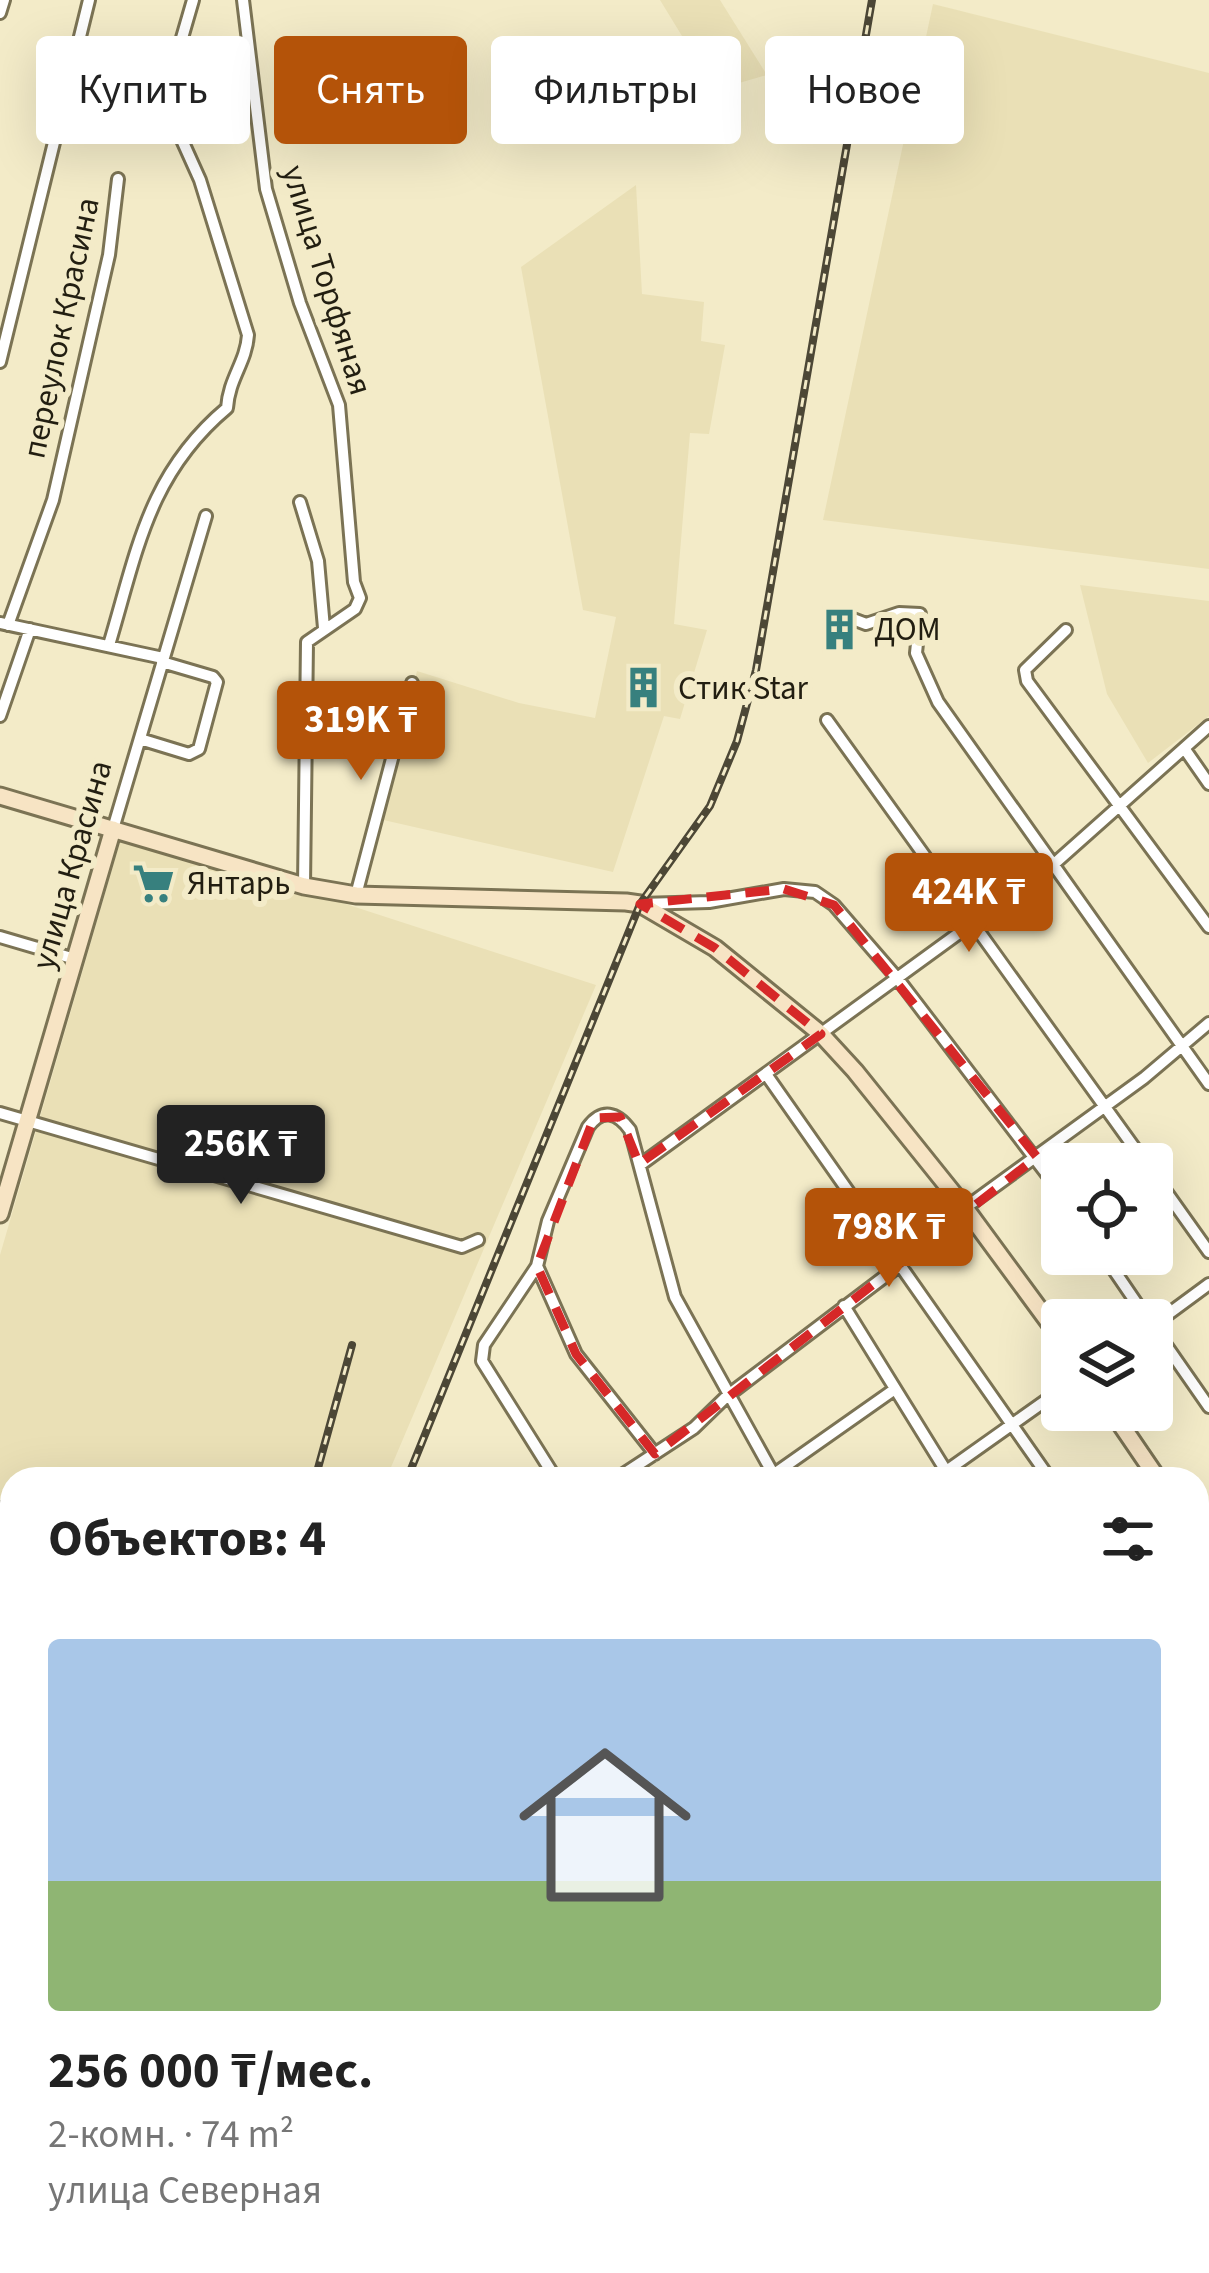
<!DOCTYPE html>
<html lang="ru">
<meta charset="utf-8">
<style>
body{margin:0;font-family:"Source Sans 3",sans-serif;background:#f2f2f2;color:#222;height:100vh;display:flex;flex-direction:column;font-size:45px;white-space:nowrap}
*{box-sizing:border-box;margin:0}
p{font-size:39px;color:#767676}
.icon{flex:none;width:66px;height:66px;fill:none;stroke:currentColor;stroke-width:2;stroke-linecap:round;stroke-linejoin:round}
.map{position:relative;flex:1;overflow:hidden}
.panel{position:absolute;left:0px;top:1467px;width:1209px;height:807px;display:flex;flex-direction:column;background:#fff;border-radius:36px 36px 0 0;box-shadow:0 12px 48px #0002}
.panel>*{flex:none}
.top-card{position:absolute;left:36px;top:36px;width:1137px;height:108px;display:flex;gap:24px}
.controls{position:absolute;left:1041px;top:1143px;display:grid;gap:24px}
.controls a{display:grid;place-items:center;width:132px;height:132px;border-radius:12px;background:#fff;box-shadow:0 12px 48px #0002;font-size:60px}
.price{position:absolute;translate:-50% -102px;padding:0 27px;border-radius:12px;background:#b45309;color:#fff;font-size:39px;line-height:78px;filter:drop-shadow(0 3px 6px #0008)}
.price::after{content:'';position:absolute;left:50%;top:72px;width:36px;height:27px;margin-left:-18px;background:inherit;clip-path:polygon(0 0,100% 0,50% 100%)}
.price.on{background:#222;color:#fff}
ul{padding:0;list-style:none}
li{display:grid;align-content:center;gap:24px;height:636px;padding:0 48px}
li+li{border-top:3px solid #e0e0e0}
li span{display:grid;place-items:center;height:372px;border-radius:12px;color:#555}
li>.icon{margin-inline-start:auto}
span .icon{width:216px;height:216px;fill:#fffc;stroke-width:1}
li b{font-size:51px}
h2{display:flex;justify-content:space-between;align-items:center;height:144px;padding:0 48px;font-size:51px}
.pill{padding:0 42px;border-radius:12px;background:#fff;box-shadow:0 12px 48px #0002;font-size:42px;line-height:108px}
.pill.on{background:#b45309;color:#fff}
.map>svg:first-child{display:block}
.built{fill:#eae0b6}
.green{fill:#fdbf91}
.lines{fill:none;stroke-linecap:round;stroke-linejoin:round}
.street-casing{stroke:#7b7354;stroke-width:16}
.secondary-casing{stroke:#7b7354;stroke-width:21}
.street{stroke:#fff;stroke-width:10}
.secondary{stroke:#f7e4c4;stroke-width:15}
.rail-casing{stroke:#4c4736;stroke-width:8}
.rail{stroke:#f3ebc8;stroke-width:3;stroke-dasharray:9;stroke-linecap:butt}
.marked{fill:none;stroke:#d62828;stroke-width:9;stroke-dasharray:24 15;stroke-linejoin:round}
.labels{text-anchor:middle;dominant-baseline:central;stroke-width:12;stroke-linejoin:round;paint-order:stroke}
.street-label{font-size:33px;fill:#221e11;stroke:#f3ebc8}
.poi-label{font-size:33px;fill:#221e11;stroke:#f3ebc8;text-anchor:start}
</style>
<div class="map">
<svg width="1209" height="2273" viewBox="0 0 1209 2273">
<rect width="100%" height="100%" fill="#f3ebc8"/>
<!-- built -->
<path class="built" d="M660 0H720L767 75 715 90Z
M933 4 1209 73V569L823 520Z
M636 185 642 294 704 302 701 341 725 345 709 434 690 433 674 624 707 630 680 719 664 716 613 872 379 819 417 671 519 703 595 718 616 617 583 610 521 267Z
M1080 585 1209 601V716L1148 763 1107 694Z
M123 832 596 985 386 1479H12V1908L0 1904V1255Z"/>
<!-- green -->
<path class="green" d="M274 2262H507L503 2273H280Z"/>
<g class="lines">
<defs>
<path id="street" d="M243 0 266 189 300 303 339 405 354 582 360 598 355 609 307 642 304 886
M0 13 4 0
M0 362 89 0
M300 502 318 561 324 628
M840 614 866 624 899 613 920 614 916 653 938 702 1209 1084
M0 623 163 658
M8 625 53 500 109 255 118 179
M1066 630 1025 670 1027 681 1209 927
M109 645C137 552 148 474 227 408 229 378 246 363 248 335L200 180 164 100 193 0
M0 716 30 629
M827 720 1146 1164
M140 739 189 754 199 749 217 682 213 677 162 662
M1184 748 1209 784
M113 829 206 516
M356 895 412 683
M641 904 709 902 784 889 815 892 834 905 898 979 1062 1194
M0 937 75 959
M766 1074 1050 1479
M0 1113 462 1247 478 1240
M640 1165 1054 864 1209 726
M1152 1172 1209 1252
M1103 1254 1148 1320
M537 1266 484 1345 482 1361 556 1479
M844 1306 951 1479
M1152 1325 1209 1407
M1152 1326 1209 1284
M655 1454 576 1354 537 1266 548 1221 588 1127C602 1108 617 1112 630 1130L675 1297 776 1479
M616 1479 694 1428 727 1396 900 1265 965 1208 1144 1078 1209 1023
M767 1479 895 1389
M935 1479 1062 1389
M0 1508 12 1511
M1197 1581 1209 1572
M1197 1691 1209 1708
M1197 1817 1209 1810
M1197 1852 1209 1870
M1197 1953 1209 1946
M0 2013 12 2007
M0 2194 12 2155
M1197 2195 1209 2215
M0 2251 12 2255
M23 2262 36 2270
M827 2262 834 2273
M1032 2262 1038 2273
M86 2273 92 2262
M614 2273 630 2264
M641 2273 659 2262"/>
<path id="secondary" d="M0 796 304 886 356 895 626 902 640 904 715 948 821 1034 855 1071 965 1208 1062 1340
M0 1214 113 829
M1111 1410 1158 1479
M1197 1537 1209 1555
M1197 2113 1209 2107
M930 2273 948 2262"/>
</defs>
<!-- street casing -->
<use href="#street" class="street-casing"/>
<!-- secondary casing -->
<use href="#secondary" class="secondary-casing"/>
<!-- street -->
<use href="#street" class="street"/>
<!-- secondary -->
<use href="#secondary" class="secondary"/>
<defs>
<path id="rail" d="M315 1479 352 1345
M407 1479 640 904 710 806 737 741 756 670 872 0
M0 1973 12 1966"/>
</defs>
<!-- rail casing -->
<use href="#rail" class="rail-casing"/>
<!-- rail -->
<use href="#rail" class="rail"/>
</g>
<!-- marked area -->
<path class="marked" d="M784 889 834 905 1037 1157 655 1454 576 1354 537 1266 594 1118 620 1117 639 1164 821 1034 715 948 640 904Z"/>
<!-- icons -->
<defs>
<symbol id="building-bare" viewBox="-9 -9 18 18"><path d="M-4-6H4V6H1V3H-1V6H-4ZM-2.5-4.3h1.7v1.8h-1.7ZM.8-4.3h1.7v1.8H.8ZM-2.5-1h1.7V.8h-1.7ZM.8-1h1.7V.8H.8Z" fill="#37807e" stroke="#f3ebc8" stroke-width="2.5" paint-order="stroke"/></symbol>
<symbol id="supermarket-bare" viewBox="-9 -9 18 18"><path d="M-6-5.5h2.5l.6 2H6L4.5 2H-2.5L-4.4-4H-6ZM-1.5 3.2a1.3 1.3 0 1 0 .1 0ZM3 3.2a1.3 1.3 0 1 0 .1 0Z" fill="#37807e" stroke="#f3ebc8" stroke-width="2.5" paint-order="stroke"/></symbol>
</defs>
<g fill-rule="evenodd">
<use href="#building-bare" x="810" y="600" width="59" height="59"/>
<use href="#building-bare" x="614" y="658" width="59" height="59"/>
<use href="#supermarket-bare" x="124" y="854" width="59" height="59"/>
</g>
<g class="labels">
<!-- street labels -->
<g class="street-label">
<text transform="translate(327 280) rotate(73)">улица Торфяная</text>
<text transform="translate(61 328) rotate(-78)">переулок Красина</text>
<text transform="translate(72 865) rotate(-74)">улица Красина</text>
</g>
<!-- poi labels -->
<g class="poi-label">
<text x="874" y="629">ДОМ</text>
<text x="678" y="688">Стик Star</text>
<text x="187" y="883">Янтарь</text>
</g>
</g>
</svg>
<div class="controls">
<a><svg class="icon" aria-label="locate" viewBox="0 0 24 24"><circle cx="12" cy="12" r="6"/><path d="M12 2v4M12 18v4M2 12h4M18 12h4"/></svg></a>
<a><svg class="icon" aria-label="layers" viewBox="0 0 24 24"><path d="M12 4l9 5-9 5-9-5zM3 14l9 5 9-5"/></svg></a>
</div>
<b class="price" style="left:361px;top:783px">319K ₸</b>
<b class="price" style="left:969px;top:955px">424K ₸</b>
<b class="price on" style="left:241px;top:1207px">256K ₸</b>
<b class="price" style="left:889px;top:1290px">798K ₸</b>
<div class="top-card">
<a class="pill">Купить</a>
<a class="pill on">Снять</a>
<a class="pill">Фильтры</a>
<a class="pill">Новое</a>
</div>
<section class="panel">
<h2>Объектов: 4<svg class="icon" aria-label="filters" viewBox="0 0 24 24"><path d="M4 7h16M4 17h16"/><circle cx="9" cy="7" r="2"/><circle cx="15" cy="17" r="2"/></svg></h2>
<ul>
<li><span style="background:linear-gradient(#a9c7e8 65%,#8fb573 0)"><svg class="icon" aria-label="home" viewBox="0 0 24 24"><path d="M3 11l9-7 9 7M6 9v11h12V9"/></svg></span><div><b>256 000 ₸/мес.</b><p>2-комн. · 74 m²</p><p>улица Северная</p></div></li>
</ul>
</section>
</div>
